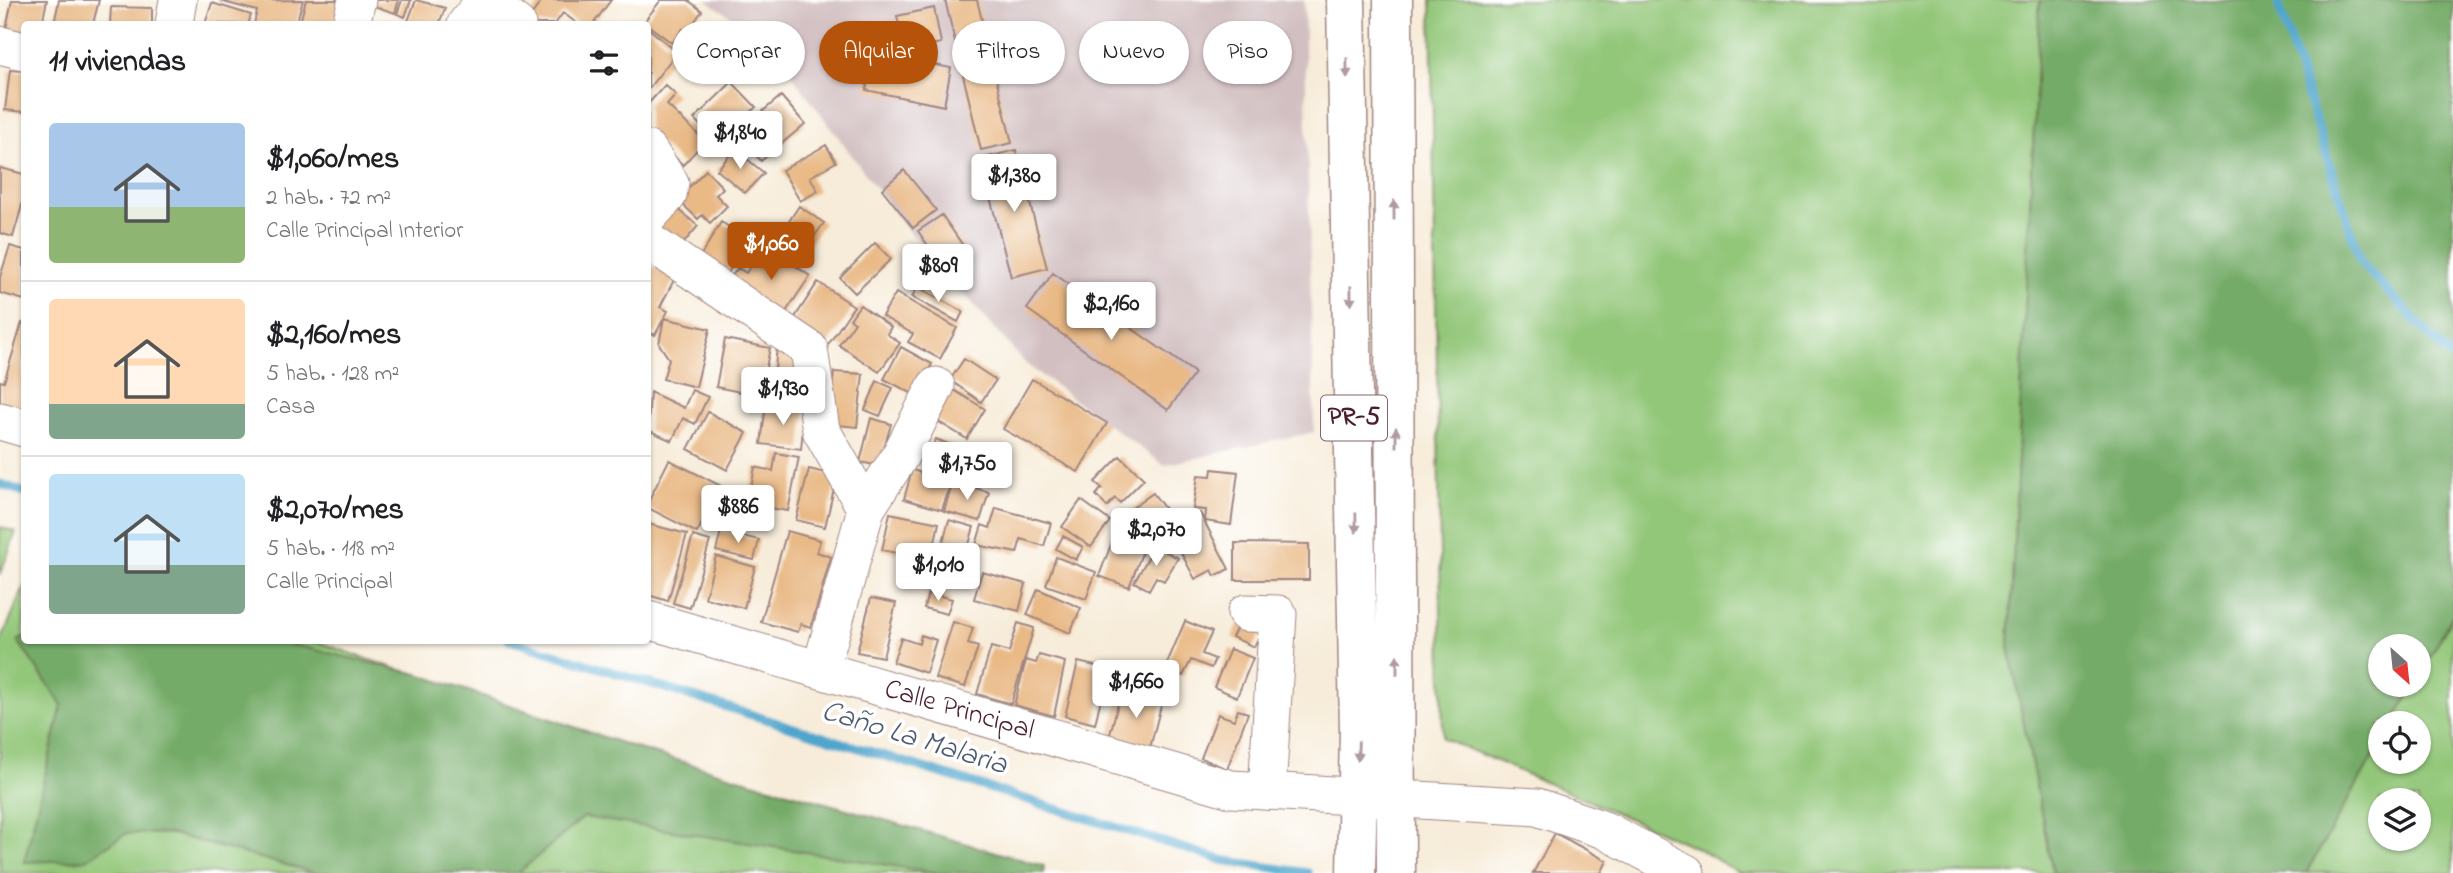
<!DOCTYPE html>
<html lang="es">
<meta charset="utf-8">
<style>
body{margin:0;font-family:"Indie Flower",sans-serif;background:#f2f2f2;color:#202124;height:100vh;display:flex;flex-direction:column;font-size:26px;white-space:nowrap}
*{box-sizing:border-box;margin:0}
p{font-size:23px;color:#757577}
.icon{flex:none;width:38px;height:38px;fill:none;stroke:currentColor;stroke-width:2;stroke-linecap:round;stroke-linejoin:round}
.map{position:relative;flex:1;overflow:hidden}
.drawer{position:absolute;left:21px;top:21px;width:630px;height:623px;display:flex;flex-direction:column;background:#fff;border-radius:7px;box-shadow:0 2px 5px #0004}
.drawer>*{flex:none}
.hud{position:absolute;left:672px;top:21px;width:665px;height:63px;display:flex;gap:14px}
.needle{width:46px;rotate:153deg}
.fabs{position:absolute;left:2368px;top:634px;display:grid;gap:14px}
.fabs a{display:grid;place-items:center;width:63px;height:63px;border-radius:50%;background:#fff;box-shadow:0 2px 5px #0004;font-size:35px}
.price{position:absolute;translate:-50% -60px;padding:0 16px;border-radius:7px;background:#fff;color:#222;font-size:23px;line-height:46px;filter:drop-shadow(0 2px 4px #0008)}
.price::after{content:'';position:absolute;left:50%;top:42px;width:21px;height:16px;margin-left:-10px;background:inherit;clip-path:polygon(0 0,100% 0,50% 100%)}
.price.on{background:#b45309;color:#fff}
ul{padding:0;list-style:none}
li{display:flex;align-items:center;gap:21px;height:175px;padding:0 28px}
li+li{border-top:2px solid #e0e0e0}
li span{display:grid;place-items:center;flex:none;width:196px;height:140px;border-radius:7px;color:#555}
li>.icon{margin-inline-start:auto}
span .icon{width:84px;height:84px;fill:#fffc;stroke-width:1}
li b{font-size:30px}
h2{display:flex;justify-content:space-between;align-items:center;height:84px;padding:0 28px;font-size:30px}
.pill{padding:0 24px;border-radius:32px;background:#fff;box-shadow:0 2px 5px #0004;font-size:24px;line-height:63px}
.pill.on{background:#b45309;color:#fff}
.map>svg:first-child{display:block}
.industrial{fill:#d2bfc1}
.green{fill:#92c678;stroke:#6e7252;stroke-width:2;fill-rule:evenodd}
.forest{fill:#75ab68;stroke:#60654a;stroke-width:2}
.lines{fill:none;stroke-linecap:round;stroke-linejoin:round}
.stream{stroke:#4fa5cc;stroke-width:9}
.building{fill:#e9b986}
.minor-casing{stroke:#a08682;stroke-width:39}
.major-casing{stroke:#a08682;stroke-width:41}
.minor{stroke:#fff;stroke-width:37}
.major{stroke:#fff;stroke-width:38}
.oneway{fill:#ae9aa0}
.labels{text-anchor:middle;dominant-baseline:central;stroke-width:7;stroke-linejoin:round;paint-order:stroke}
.shield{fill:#fff;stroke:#80626b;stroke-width:2}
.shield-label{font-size:26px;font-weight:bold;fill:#4a1f2b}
.street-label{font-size:28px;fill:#4a1f2b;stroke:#fff}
.water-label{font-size:30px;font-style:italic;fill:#4c5b73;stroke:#fff}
</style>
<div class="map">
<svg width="2453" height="873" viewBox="0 0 2453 873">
<rect width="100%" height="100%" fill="#fff"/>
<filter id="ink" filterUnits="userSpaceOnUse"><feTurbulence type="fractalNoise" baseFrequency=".0143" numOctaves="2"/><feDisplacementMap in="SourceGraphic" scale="14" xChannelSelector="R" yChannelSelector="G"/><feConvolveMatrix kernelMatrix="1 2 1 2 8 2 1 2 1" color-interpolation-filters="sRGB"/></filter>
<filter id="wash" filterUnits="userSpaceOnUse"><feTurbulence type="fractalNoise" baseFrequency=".00686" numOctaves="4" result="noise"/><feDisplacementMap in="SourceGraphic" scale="28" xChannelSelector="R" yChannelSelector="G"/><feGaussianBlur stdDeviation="1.57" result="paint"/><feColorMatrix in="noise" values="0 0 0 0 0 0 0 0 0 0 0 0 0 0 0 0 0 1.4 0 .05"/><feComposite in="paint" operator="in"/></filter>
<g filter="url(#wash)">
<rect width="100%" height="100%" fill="#f7ecd9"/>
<!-- industrial -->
<path class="industrial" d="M706 0H1304L1314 432 1164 465 1026 364 902 223 766 40Z"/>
<!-- green -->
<path class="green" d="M1431 0H2040L2009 647 2053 873H1739L1697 848 1443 738Z
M0 527 16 532 0 575Z
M24 586V640L315 641 993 873H0V644Z
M2453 614V873H2306L2380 745V761H2418V723H2393L2415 684H2418L2419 678ZM2380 800H2418V838H2380Z"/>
<!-- forest -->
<path class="forest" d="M2040 0H2453V614L2419 678 2418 646H2380V684H2415L2393 723H2380V745L2306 873H2053L2009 647Z
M24 636V640L277 641 418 674 642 750 1044 866 1043 873H938L584 817 518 873H315L172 834 127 833 85 860 24 862 62 705 18 641Z"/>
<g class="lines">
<!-- stream -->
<path class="stream" d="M2277 0 2361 263 2448 355 2453 356
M0 484 24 492
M509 640 1222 860 1308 873"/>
</g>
<g id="blocks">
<!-- building -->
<path class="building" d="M12 0H47L42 24H24V38L5 34Z
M59 0H99L93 24H54Z
M303 0 296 24H254L257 11 220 1Z
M306 0H345L337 24 300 22Z
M366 0H399L395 13 365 3Z
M402 0H411L405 17 397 14Z
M416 0 445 8 439 24H417L408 21Z
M542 0H611L593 24H578L563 13 555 24H533L528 20Z
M661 0H688L702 11 687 32 683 29 672 43 644 22Z
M945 0H977L1012 143 981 150Z
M212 3 251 15 248 24H205Z
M111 7 152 8V24H110Z
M934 8 941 43 905 51 897 16Z
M648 28 677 52 648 89Z
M874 53 951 68 944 106 866 90Z
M10 70 24 71V112L5 110Z
M732 82 756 107 726 135 714 122 705 130 694 119Z
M665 85 676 95 667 105 705 141 683 165 648 132V104Z
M781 96 805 124 761 161 737 133Z
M826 145 836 162 810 177 818 191 800 201 782 170Z
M735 149 764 173 745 193 717 170Z
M1016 150 1047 268 1011 277 980 159Z
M0 168 24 174V198L13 237 0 233Z
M706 170 723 188 716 195 727 206 710 223 702 215 698 219 677 199Z
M904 170 936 210 913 228 882 189Z
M671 203 698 226 676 252 649 229Z
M799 206 824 223 806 248 782 232Z
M942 215 966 250 942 266 918 231Z
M721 222 749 239 728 273 700 257Z
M875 243 891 259 855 293 840 278Z
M765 245 810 276 781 319 727 282 738 268 746 273Z
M10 246 24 250V300L0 293V277Z
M648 264 675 278 660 307 668 311 655 335 648 331Z
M1053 273 1195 373 1168 410 1027 309Z
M818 282 854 306 826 348 790 325Z
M918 287 963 312 958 322 912 297Z
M896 293 957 328 940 359 908 342 913 334 882 316Z
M860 305 891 327 887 334 900 343 879 372 839 345 855 322 850 319Z
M664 318 710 329 696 387 663 379 669 359 659 344Z
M22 323 24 324V416L0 409V381L4 382Z
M725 339 770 348 760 396 716 387Z
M777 345 801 363 798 396 773 394Z
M901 347 932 364 915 395 884 379Z
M964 359 996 380 981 402 950 380Z
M834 372 863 374 857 427 828 424Z
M1032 379 1107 423 1078 472 1003 429Z
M877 381 893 388 880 416 865 410Z
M947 386 985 409 967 439 929 416Z
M692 390 708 397 695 424 683 418 672 441 648 430 650 392 684 408Z
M766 404 805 409 801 449 761 444Z
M708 412 747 433 727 470 688 449Z
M871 418 891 424 879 466 860 462Z
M936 439 992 462 982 485 926 462Z
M776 453 799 457 788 511 748 504 755 467 773 471Z
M1120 456 1144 479 1120 503 1115 498 1107 507 1096 495 1102 488 1095 482Z
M669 460 721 486 697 533 648 508V502Z
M809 469 837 476 825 527 796 520Z
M1212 469 1238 472 1231 525 1205 521 1206 510 1193 509 1198 475 1211 476Z
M912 470 951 482 942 510 904 499Z
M953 482 989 492 980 521 944 511Z
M1153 493 1174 521 1140 547 1131 535 1121 541 1113 530 1129 519 1125 513Z
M1081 500 1110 521 1091 547 1062 527Z
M996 508 1051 523 1044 546 1021 539 1017 553 976 545 982 525 990 528Z
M890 513 939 523 931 560 882 550Z
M1200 513 1229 569 1215 576 1212 570 1195 579 1169 530Z
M949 520 974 527 959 579 943 575 941 582 926 578 930 565 936 567Z
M648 524 687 534 668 601 648 595Z
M721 531 759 540 754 560 716 551Z
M787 531 820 540 817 552 831 557 811 627 801 624 798 632 761 622Z
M693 536 710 541 690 608 673 603Z
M1063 536 1083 547 1076 560 1056 549Z
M1112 542 1142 553 1129 587 1099 576Z
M1235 543 1309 544V580H1235Z
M1155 546 1178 558 1164 581 1156 577 1149 590 1134 582Z
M716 556 755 567 744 608 705 598Z
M1056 557 1096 572 1086 599 1046 585Z
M982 572 1026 584 1019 611 974 599Z
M1038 589 1081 608 1070 633 1027 615Z
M928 593 952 599 947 614 924 608Z
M871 598 896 603 883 657 857 652Z
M1185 621 1212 632 1202 654 1215 659 1211 668 1191 660 1183 676 1165 668Z
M953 622 973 628 968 644 978 647 965 687 935 678Z
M1018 623 1034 628 1011 704 977 694 991 647 1009 652Z
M1239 623 1261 632 1254 647 1232 637Z
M921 635 936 640 926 673 893 662 901 638 919 644Z
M1230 649 1253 658 1237 697 1214 687Z
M1039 655 1065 662 1054 716 1014 705 1026 660 1036 663Z
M1078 662 1108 669 1095 724 1065 716Z
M1121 692 1154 701 1156 696 1163 698 1150 748 1109 738Z
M1238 710 1248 713 1227 769 1201 758 1218 714 1234 720Z
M1555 833 1607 861 1601 873H1533Z"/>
</g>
</g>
<g filter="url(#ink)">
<use href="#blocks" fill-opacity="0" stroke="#a08682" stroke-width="2"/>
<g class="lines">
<defs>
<g id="minor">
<path d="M174 24 178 0"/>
<path d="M351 24 357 0"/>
<path d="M466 24 477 10 496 9 517 24"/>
<path d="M0 45 24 51"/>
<path d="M648 150 670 183 668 195 648 217"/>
<path d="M648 241 809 349 821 430 866 509 821 668"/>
<path d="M0 421 24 428"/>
<path d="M866 509 900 456 936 386"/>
<path d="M1246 613 1278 614 1267 791"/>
<path id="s1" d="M648 620 1231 789 1537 807 1604 830 1686 873"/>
</g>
<path id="major" d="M1346 0 1359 731 1356 873
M1393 0 1396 873"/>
</defs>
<!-- minor casing -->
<use href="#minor" class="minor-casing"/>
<!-- major casing -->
<use href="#major" class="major-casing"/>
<!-- minor -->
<use href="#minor" class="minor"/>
<!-- major -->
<use href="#major" class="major"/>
</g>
<!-- one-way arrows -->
<defs><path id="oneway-solid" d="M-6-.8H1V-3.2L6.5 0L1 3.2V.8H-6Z" transform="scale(1.75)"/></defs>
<g class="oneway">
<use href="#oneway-solid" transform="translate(1347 68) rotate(89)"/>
<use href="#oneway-solid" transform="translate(1394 210) rotate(-90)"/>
<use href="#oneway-solid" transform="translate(1351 296) rotate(89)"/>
<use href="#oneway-solid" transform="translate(1396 437) rotate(-90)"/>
<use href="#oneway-solid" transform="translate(1356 523) rotate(89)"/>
<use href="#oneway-solid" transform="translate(1397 665) rotate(-90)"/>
<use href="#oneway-solid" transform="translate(1358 751) rotate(92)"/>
</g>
</g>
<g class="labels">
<!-- shield labels -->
<rect class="shield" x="1321" y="395.5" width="66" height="45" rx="5"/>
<g class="shield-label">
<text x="1354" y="418">PR-5</text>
</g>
<!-- street labels -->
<g class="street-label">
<text stroke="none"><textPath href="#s1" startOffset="324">Calle Principal</textPath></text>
</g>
<!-- water labels -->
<g class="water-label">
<text transform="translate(914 739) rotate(17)">Caño La Malaria</text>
</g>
</g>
</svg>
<div class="fabs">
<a><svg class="needle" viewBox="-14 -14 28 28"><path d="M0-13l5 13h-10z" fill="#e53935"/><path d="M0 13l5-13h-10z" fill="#757577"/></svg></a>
<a><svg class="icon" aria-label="locate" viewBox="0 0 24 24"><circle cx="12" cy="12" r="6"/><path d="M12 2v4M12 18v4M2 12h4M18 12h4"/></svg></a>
<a><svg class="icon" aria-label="layers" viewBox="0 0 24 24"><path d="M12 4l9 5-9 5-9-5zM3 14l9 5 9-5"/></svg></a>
</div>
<b class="price" style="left:740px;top:171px">$1,840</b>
<b class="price" style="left:1014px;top:214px">$1,380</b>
<b class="price on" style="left:771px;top:282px">$1,060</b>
<b class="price" style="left:938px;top:304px">$809</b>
<b class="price" style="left:1111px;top:342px">$2,160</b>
<b class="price" style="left:783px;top:427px">$1,930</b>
<b class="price" style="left:967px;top:502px">$1,750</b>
<b class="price" style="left:738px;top:545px">$886</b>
<b class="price" style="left:1156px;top:568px">$2,070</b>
<b class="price" style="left:938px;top:603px">$1,010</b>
<b class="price" style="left:1136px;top:720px">$1,660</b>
<div class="hud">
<a class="pill">Comprar</a>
<a class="pill on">Alquilar</a>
<a class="pill">Filtros</a>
<a class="pill">Nuevo</a>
<a class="pill">Piso</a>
</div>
<section class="drawer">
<h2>11 viviendas<svg class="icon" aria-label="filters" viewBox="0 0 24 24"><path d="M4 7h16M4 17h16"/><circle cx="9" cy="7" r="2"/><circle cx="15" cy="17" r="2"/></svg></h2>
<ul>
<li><span style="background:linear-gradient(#a9c7e8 60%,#8fb573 0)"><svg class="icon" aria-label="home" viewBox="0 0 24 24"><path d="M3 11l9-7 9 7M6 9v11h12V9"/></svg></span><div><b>$1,060/mes</b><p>2 hab. · 72 m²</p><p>Calle Principal Interior</p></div></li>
<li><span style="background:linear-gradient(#ffd9b3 75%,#7fa58c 0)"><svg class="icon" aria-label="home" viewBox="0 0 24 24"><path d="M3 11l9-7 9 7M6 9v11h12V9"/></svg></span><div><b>$2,160/mes</b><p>5 hab. · 128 m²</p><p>Casa</p></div></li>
<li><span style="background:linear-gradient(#bfe0f5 65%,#7fa58c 0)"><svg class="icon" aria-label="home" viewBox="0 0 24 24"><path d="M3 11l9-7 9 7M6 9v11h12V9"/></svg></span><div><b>$2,070/mes</b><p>5 hab. · 118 m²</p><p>Calle Principal</p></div></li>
</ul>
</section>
</div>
